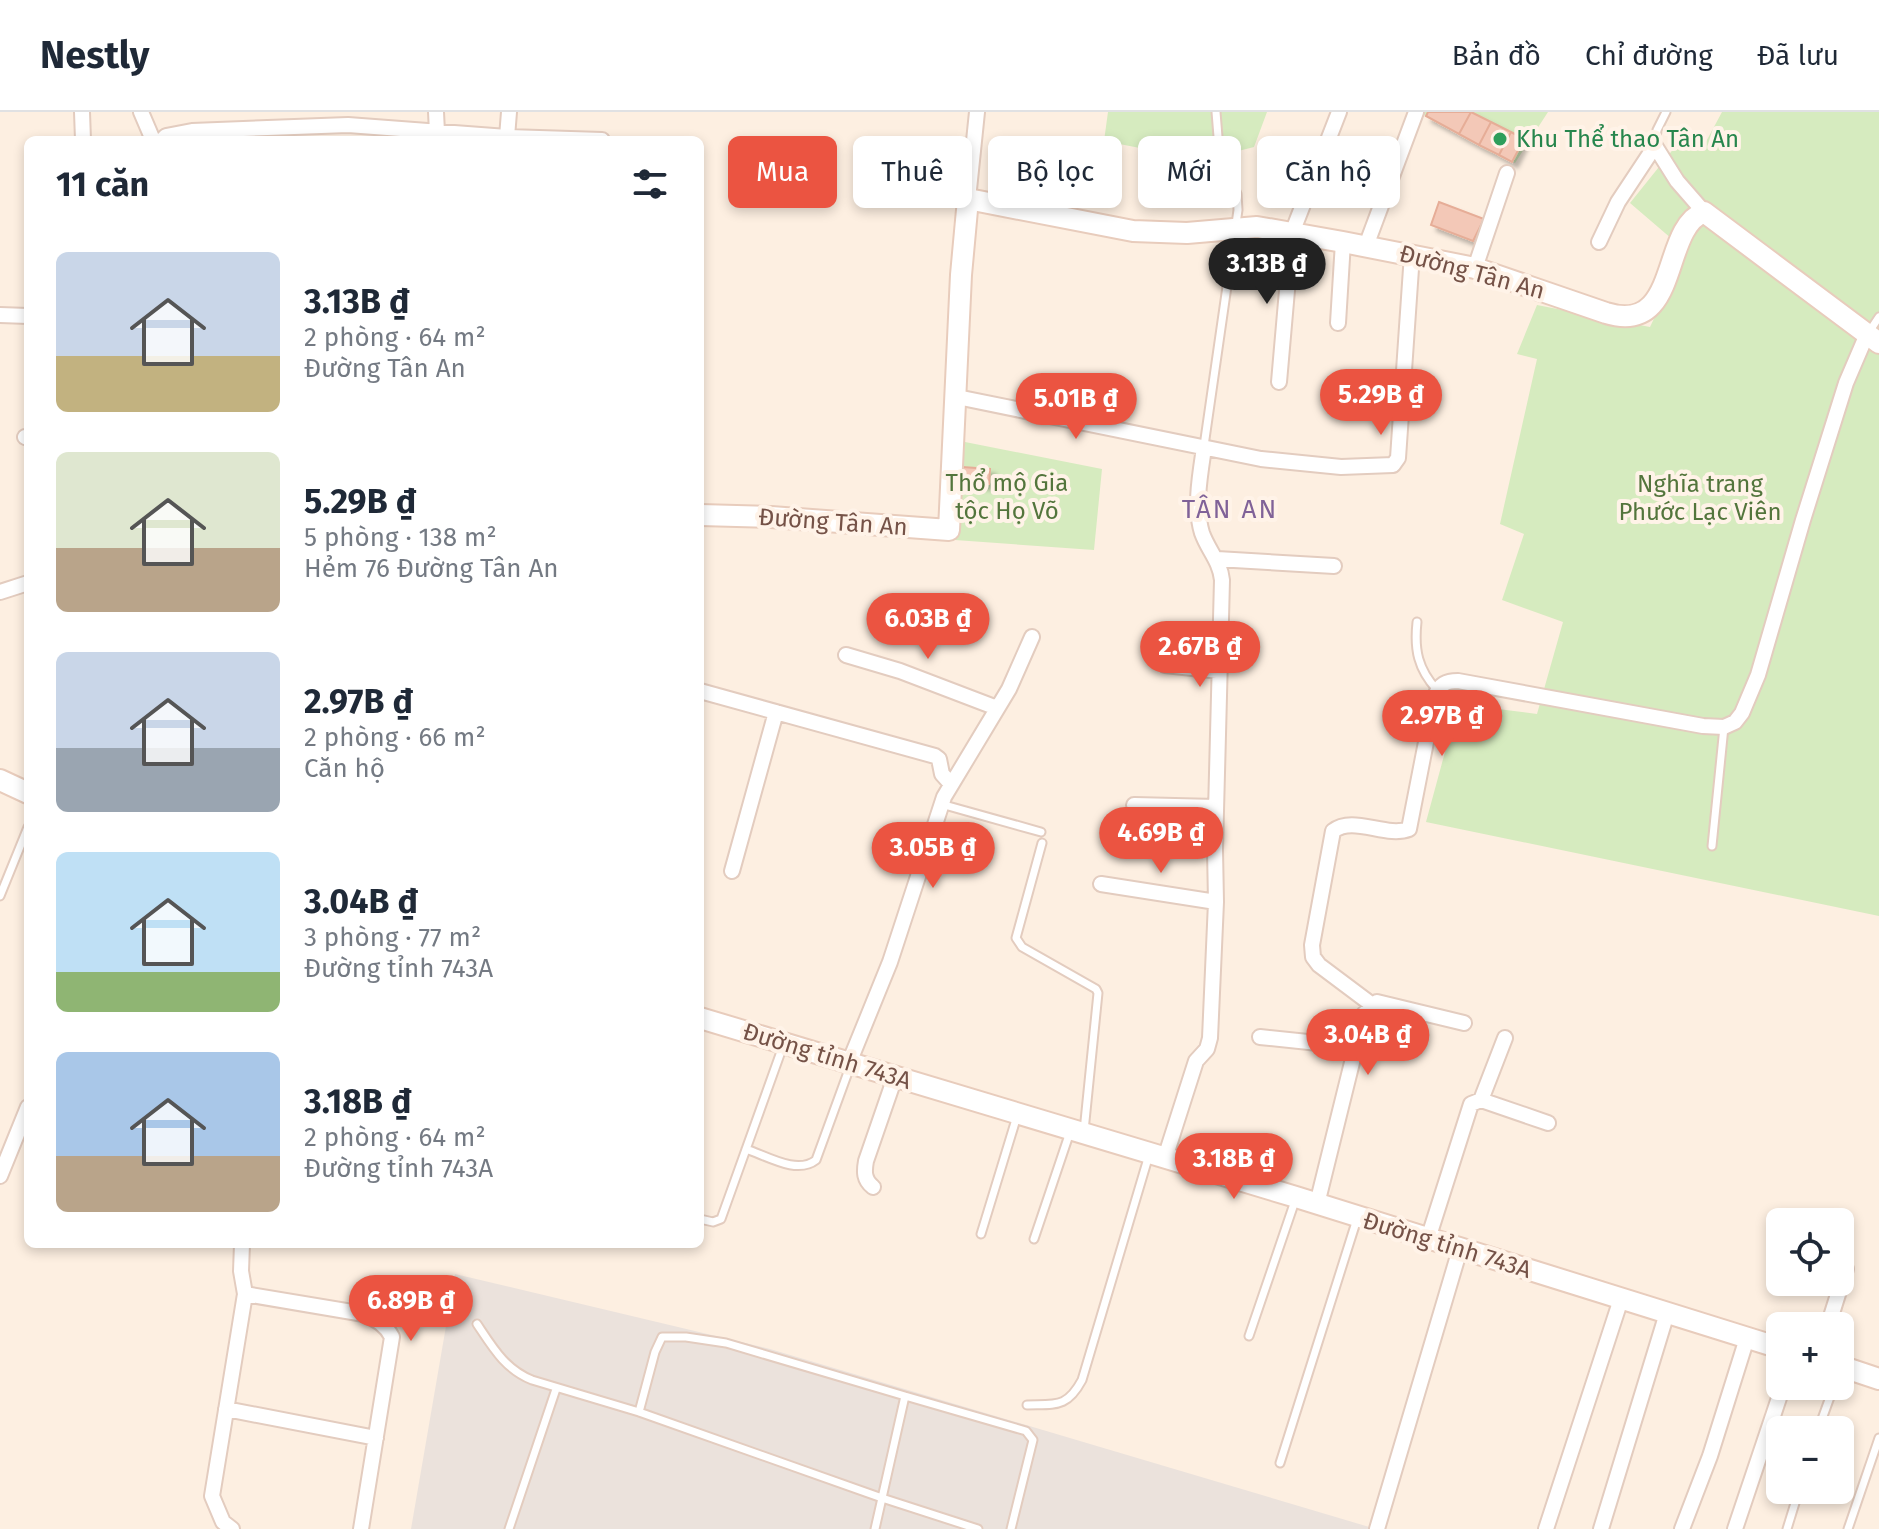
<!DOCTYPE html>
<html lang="vi">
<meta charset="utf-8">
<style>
body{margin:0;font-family:"Fira Sans",sans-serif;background:#f2f2f3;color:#1f2937;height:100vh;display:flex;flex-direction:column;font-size:30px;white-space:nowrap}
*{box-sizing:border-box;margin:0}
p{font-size:26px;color:#747a83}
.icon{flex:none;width:44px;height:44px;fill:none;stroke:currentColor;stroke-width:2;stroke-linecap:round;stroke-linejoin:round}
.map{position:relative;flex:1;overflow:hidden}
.sheet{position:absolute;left:24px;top:24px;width:680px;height:1112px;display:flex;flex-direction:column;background:#fff;border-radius:12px;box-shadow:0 4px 12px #0003}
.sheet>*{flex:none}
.guide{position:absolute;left:728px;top:24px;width:760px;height:72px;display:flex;gap:16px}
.tools{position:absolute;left:1766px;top:1096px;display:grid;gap:16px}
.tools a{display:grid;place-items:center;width:88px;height:88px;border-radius:12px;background:#fff;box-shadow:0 4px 12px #0003;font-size:40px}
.price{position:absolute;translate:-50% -68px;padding:0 18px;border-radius:28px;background:#eb5441;color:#fff;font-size:26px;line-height:52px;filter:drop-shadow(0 2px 4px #0008)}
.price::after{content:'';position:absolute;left:50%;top:48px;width:24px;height:18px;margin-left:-12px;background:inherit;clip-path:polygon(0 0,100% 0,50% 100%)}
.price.on{background:#222;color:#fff}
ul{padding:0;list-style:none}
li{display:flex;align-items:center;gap:24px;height:200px;padding:0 32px}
li span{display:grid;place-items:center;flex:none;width:224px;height:160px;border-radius:12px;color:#555}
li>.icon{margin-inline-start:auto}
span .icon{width:96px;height:96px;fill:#fffc;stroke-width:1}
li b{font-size:34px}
h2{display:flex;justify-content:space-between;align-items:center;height:96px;padding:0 32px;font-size:34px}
.chip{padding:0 28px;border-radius:12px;background:#fff;box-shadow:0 4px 12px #0003;font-size:28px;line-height:72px}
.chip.on{background:#eb5441;color:#fff}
header{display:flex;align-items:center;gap:48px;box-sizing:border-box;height:112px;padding:0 40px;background:#fff;border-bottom:2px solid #e0e1e3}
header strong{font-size:38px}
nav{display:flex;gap:44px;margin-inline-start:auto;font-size:28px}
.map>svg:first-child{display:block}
.industrial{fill:#ebe2dc}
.green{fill:#d6ebbf}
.building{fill:#f3c8b7;stroke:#e6ad97;stroke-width:2;filter:url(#shadow)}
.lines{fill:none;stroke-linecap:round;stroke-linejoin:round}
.lane-casing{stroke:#e3ccbf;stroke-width:11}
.street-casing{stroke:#e3ccbf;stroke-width:18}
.secondary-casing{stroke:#e8ccbc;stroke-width:24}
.lane{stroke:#fff;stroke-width:7}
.street{stroke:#fff;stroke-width:14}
.secondary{stroke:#fff;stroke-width:20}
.leisure-dot{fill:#2e9e5b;stroke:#fff3e8;stroke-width:3}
.labels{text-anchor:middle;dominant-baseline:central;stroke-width:8;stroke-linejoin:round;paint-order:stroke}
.leisure-label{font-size:24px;fill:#27864d;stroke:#fff3e8;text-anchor:start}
.street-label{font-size:24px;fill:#755247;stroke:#fff3e8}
.park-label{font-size:24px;fill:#53753c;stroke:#fff3e8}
.neighbourhood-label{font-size:26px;letter-spacing:2px;fill:#806298;stroke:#fff3e8}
</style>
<header>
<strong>Nestly</strong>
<nav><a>Bản đồ</a><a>Chỉ đường</a><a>Đã lưu</a></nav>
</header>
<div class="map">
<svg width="1879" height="1417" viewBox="0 0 1879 1417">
<defs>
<filter id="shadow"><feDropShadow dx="5.5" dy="5.5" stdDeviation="2" flood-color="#0004"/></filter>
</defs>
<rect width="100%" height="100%" fill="#fdefe1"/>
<!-- industrial -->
<path class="industrial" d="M455 1162 770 1237 1376 1417H411Z"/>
<!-- green -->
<path class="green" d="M1108 0H1267L1254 35 1195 50 1186 45 1104 29Z
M1418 0H1548L1515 51Z
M1722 0H1879V804L1426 710 1458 592 1537 602 1563 510 1502 488 1524 422 1500 412 1537 247 1517 242 1537 193 1650 215 1686 139 1630 91 1679 30 1701 39Z
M965 330 1102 357 1094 438 955 428Z"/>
<!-- building -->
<path class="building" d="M1428 0H1471L1459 22 1426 4Z
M1471 0 1491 10 1479 33 1459 22Z
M1491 10 1511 20 1499 43 1479 33Z
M1511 20 1524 27 1512 50 1499 43Z
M1439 90 1484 107 1473 129 1431 113Z
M962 355 990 357 989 372 961 370Z"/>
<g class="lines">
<defs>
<path id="lane" d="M1655 34 1657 18 1666 0
M1869 220 1879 205
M1204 334 1238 98 1237 82 1219 37 1216 0
M1417 510C1414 538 1418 557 1437 578
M941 692 1041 720
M1042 731 1016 826 1022 835 1096 877 1098 881 1084 1019
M1712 734 1724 615
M0 784 28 715
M746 1037C767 1044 797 1063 816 1048L851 952
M700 1107 713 1110 721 1107 783 934
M981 1122 1017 1004
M1034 1127 1070 1020
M477 1212C493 1236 505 1257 532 1268L639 1300 882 1386 978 1417
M1249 1224 1296 1086
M905 1284 1026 1319 1033 1328 1011 1417
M1027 1293C1056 1292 1067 1296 1082 1268L1149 1043
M639 1300 655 1240 662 1225H686L726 1231 905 1284 875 1417
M1818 1318 1834 1274
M1280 1351 1357 1107
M509 1417 556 1277
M1787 1417 1799 1378
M1848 1417 1879 1326"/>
<path id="street" d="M82 0 83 28
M141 0 153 28
M436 0 437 20
M507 25 602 28
M162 28 166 24 192 19 348 13 507 25 509 0
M968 87 977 0
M1599 130 1618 90 1655 34 1677 69 1704 100
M1366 134 1416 0
M1475 156 1507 61
M0 203 28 204
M1338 211 1343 130
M1279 270 1292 121 1339 0
M957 285 1261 347 1341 355 1393 353 1398 346 1412 142
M25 325 28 326
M1217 447 1334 454
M0 480 28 471
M846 543 900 559 997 596
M1165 553 1219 559
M700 579 935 644 939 647 942 662 951 672
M1134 693 1216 695
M732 759 776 600
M1101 772 1216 790
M1371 892 1319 853 1313 845 1312 833 1333 719C1353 703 1386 726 1409 717L1435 584C1440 572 1446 569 1458 569L1703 614 1724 615 1735 610 1742 601 1758 563 1803 408 1846 271 1867 222
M1260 925 1356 935
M849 951 890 850 944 685 1009 577 1032 525
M1481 988 1505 926
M1165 1046 1196 949 1207 937 1210 926 1216 790 1215 738 1222 468C1220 449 1208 438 1202 421 1194 395 1200 363 1204 336
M0 1064 28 995
M873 1075C864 1068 864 1060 866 1049L895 965
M1317 1092 1364 902 1377 890 1464 911
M1428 1127 1471 992 1481 988 1548 1011
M245 1182 364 1202C377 1208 386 1213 392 1225L361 1417
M1828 1214 1846 1157
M226 1297 376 1326
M232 1417 223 1410 212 1384 245 1182 241 1159 242 1132
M1377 1417 1460 1137
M1546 1417 1621 1187
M1601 1417 1667 1201
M1682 1417 1710 1344 1747 1226
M1735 1417 1783 1274"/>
<path id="secondary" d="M700 403 771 405 949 418 961 163 968 87 1133 119 1187 121 1257 115 1343 130 1475 156 1606 201C1681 224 1660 117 1704 100L1879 231
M0 668 28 681
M700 906 1296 1085 1780 1236
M1840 1254 1879 1267"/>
</defs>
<!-- lane casing -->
<use href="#lane" class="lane-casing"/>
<!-- street casing -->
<use href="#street" class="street-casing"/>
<!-- secondary casing -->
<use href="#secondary" class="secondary-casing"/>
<!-- lane -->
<use href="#lane" class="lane"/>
<!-- street -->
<use href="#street" class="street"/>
<!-- secondary -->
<use href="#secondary" class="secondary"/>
</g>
<!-- markers -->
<circle class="leisure-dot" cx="1500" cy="27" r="8"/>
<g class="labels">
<!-- leisure labels -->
<g class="leisure-label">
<text x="1516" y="27">Khu Thể thao Tân An</text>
</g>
<!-- street labels -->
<g class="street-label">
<text transform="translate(1472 160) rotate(15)">Đường Tân An</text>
<text transform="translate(833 410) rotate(4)">Đường Tân An</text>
<text transform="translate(827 944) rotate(17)">Đường tỉnh 743A</text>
<text transform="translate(1447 1133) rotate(17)">Đường tỉnh 743A</text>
</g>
<!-- park labels -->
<g class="park-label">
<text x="1007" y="371">Thổ mộ Gia<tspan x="1007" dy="28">tộc Họ Võ</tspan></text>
<text x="1700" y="372">Nghĩa trang<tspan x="1700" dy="28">Phước Lạc Viên</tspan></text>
</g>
<!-- neighbourhood labels -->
<g class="neighbourhood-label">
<text x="1230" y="397">TÂN AN</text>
</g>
</g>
</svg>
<div class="tools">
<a><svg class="icon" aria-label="locate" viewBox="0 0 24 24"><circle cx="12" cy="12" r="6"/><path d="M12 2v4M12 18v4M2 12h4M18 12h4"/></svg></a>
<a>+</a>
<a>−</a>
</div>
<b class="price on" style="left:1267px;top:194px">3.13B ₫</b>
<b class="price" style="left:1381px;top:325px">5.29B ₫</b>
<b class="price" style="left:1076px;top:329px">5.01B ₫</b>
<b class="price" style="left:928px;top:549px">6.03B ₫</b>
<b class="price" style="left:1200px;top:577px">2.67B ₫</b>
<b class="price" style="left:1442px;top:646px">2.97B ₫</b>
<b class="price" style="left:1161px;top:763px">4.69B ₫</b>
<b class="price" style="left:933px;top:778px">3.05B ₫</b>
<b class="price" style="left:1368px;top:965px">3.04B ₫</b>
<b class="price" style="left:1234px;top:1089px">3.18B ₫</b>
<b class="price" style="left:411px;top:1231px">6.89B ₫</b>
<div class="guide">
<a class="chip on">Mua</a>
<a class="chip">Thuê</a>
<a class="chip">Bộ lọc</a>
<a class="chip">Mới</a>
<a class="chip">Căn hộ</a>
</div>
<section class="sheet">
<h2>11 căn<svg class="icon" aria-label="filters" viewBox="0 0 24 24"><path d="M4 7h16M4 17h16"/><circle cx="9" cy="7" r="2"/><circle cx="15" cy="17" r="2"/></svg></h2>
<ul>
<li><span style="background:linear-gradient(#c9d6e8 65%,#c2b280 0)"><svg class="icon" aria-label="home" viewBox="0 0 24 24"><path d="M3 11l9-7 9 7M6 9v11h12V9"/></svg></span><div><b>3.13B ₫</b><p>2 phòng · 64 m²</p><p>Đường Tân An</p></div></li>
<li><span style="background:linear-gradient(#dfe7d0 60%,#b9a48a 0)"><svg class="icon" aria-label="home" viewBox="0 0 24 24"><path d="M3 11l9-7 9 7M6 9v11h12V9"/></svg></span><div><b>5.29B ₫</b><p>5 phòng · 138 m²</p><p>Hẻm 76 Đường Tân An</p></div></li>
<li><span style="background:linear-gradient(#c9d6e8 60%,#9aa5b1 0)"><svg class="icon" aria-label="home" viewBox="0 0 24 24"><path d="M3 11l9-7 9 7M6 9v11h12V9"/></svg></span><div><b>2.97B ₫</b><p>2 phòng · 66 m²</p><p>Căn hộ</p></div></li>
<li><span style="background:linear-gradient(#bfe0f5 75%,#8fb573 0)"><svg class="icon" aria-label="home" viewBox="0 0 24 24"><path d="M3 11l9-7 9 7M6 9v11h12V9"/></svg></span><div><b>3.04B ₫</b><p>3 phòng · 77 m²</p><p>Đường tỉnh 743A</p></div></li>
<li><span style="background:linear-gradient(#a9c7e8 65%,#b9a48a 0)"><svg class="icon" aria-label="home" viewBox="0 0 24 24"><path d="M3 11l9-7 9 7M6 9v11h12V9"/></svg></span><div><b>3.18B ₫</b><p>2 phòng · 64 m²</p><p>Đường tỉnh 743A</p></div></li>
</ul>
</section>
</div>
